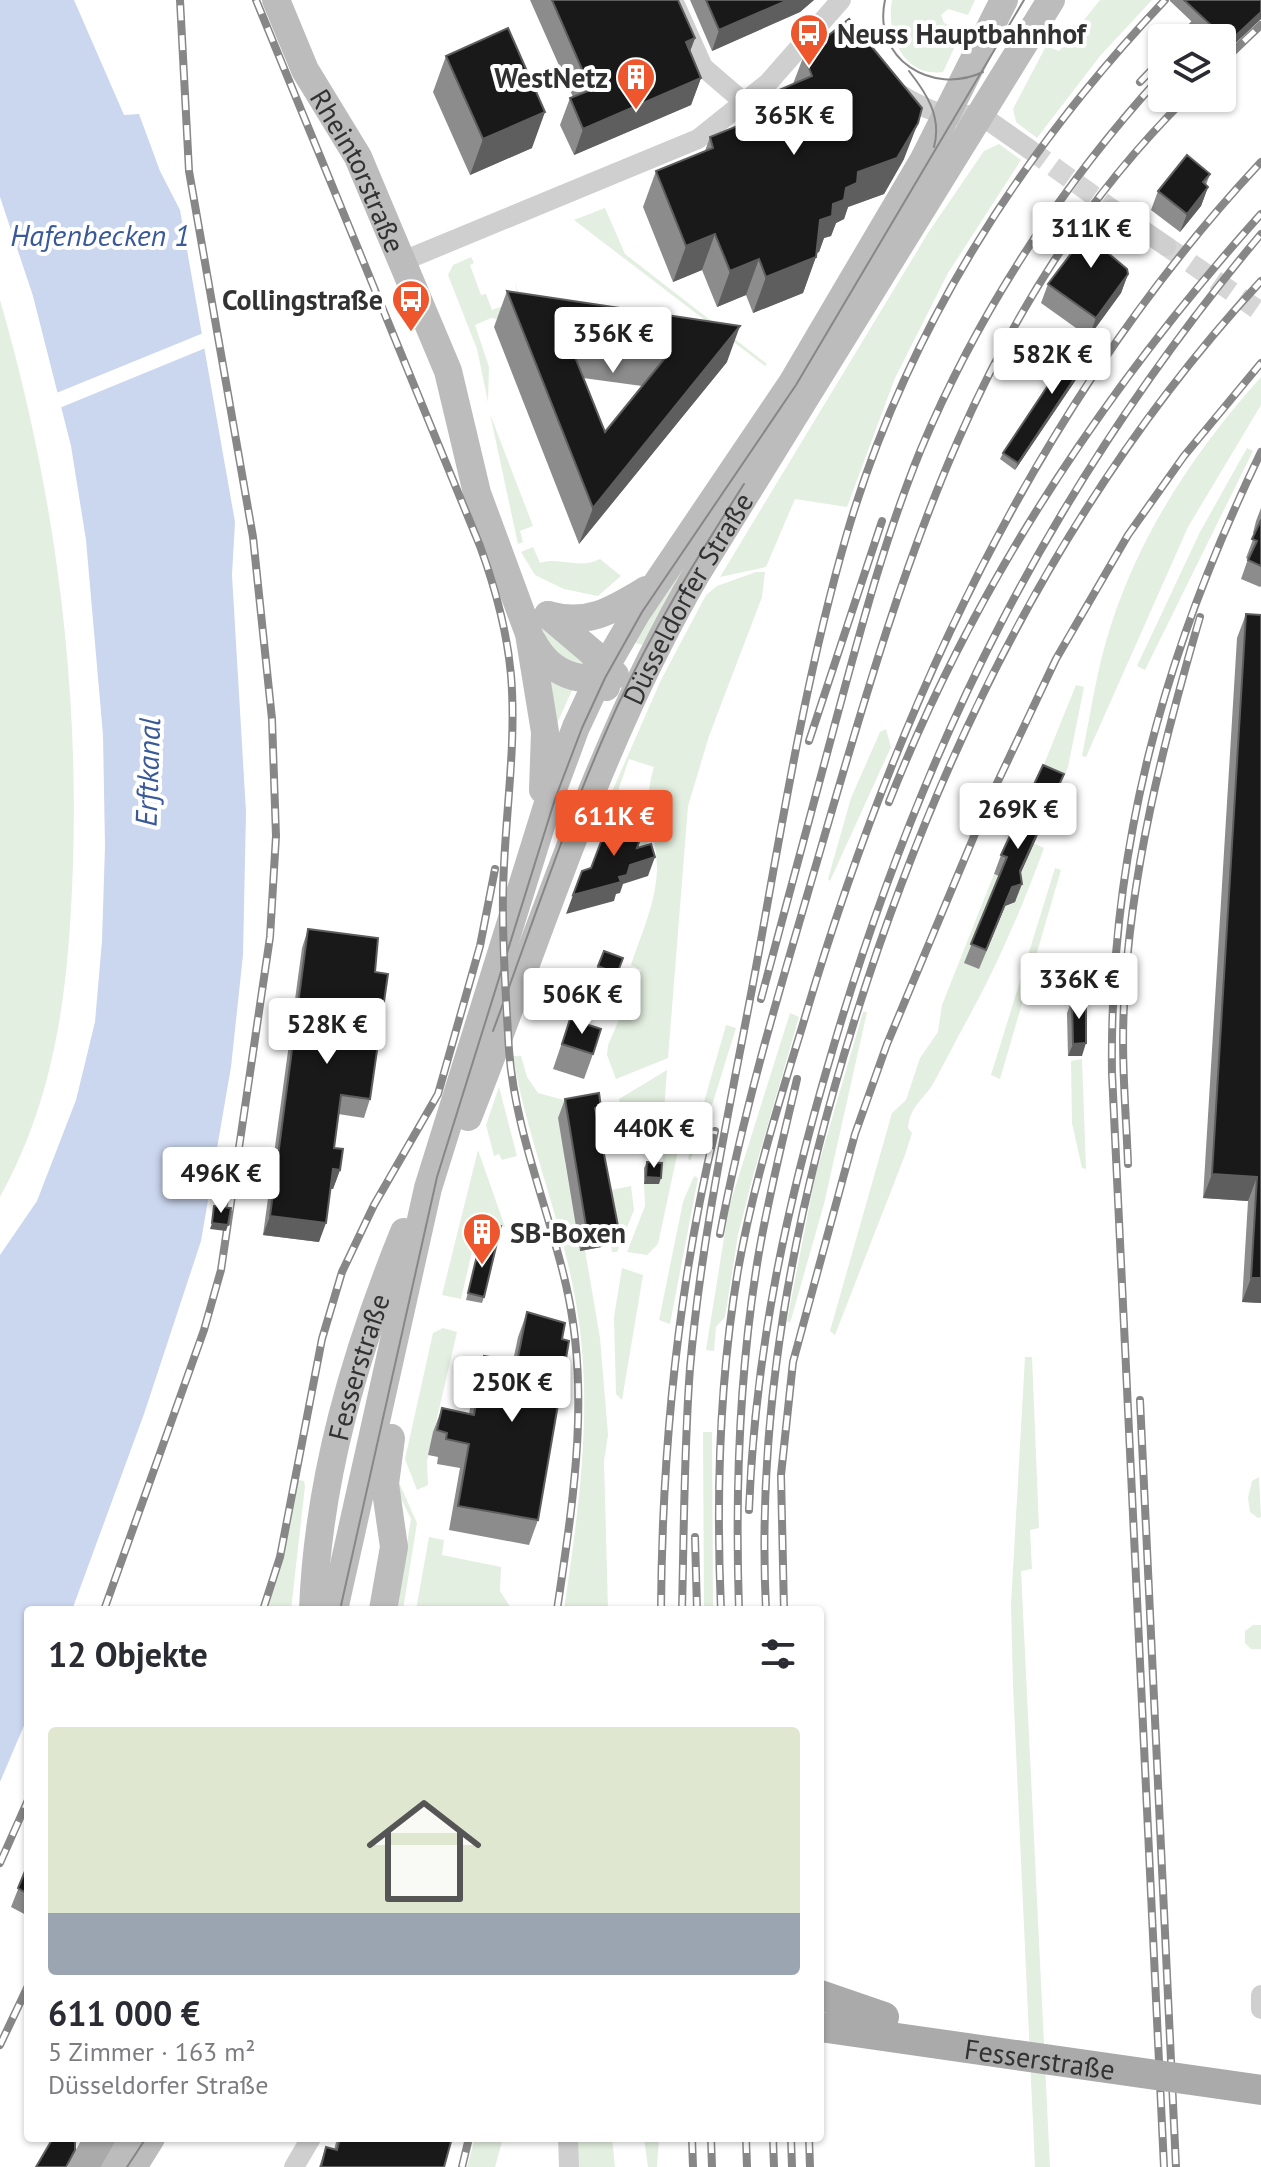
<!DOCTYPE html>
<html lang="de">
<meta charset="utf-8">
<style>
body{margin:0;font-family:"PT Sans",sans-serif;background:#f7f7f7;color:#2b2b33;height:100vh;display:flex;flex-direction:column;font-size:30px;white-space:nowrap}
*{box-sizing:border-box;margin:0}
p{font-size:26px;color:#7c7c81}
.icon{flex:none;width:44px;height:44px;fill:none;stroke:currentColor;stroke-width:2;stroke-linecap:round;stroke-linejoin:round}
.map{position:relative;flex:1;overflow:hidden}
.details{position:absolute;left:24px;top:1606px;width:800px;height:536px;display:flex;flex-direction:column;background:#fff;border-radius:8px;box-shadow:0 2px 6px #0004}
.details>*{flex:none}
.fabs{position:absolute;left:1148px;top:24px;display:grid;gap:16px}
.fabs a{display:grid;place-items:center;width:88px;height:88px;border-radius:8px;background:#fff;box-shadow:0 2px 6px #0004;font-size:40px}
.price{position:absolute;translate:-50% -68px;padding:0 18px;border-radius:8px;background:#fff;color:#222;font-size:26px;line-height:52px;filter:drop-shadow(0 2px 4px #0008)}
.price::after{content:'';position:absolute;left:50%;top:48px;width:24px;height:18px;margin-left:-12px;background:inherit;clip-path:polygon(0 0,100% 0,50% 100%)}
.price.on{background:#ee572e;color:#fff}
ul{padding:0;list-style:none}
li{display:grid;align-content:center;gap:16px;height:424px;padding:0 24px}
li span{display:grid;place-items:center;height:248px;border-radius:8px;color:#555}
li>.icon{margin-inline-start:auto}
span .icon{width:144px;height:144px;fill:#fffc;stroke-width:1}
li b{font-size:34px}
h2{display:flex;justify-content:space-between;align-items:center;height:96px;padding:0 24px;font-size:34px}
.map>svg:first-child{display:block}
.green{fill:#e3efe0}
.water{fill:#cbd7ef}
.pier{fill:#fff}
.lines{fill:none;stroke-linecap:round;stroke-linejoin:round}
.street-tunnel{stroke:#d6d6d6;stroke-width:20;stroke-dasharray:20 10;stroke-linecap:butt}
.street{stroke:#cfcfcf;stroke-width:20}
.secondary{stroke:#bcbcbc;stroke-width:28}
.primary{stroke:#aaa;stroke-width:30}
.tram{stroke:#878787;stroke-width:2}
.rail-casing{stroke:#878787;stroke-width:8}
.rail{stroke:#fff;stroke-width:5;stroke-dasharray:15;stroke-linecap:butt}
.primary-bridge{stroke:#aaa;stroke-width:30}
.wall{fill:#8c8c8c;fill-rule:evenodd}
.shaded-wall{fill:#5e5e5e}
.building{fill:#191919;stroke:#5e5e5e;stroke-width:2;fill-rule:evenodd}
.labels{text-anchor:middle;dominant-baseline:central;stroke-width:8;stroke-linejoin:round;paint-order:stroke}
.poi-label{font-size:28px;font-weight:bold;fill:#323232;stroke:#fff;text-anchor:start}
.street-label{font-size:28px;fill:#323232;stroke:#fff}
.water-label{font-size:30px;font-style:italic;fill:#3a5999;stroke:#fff}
</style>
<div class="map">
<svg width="1261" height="2167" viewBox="0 0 1261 2167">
<rect width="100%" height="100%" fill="#fff"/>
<!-- green -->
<path class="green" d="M892 0H975L968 15 948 9 941 15 944 23 962 31 943 72C902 78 886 32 892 0Z
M1100 0H1152L1100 56 1037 138 1016 122 1013 109 1046 46 1059 51Z
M999 144 1021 160 948 273 895 378 847 507 795 499 766 567 720 577 928 233 984 151Z
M605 208 625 254 767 364 765 366 574 220Z
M471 257 474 263 470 265 481 295 486 294 492 310 519 300 515 283 526 312 515 322 491 318 475 325 489 367 488 402 477 349 448 275 453 265Z
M0 300C53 483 79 673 73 863 69 982 58 1092 0 1197Z
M1261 377V405L1188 527 1086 757 1082 756C1091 712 1097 667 1111 625 1142 530 1195 451 1261 377Z
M490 414 533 526 520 531 523 542 518 544Z
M1247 448 1253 451 1145 670 1137 666 1200 532Z
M704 539 642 645 630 641Z
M533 547 540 563C560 556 579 570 600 559L621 576 598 596 564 589 535 575 521 552Z
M756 572H765L762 597 709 736 688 806 668 1058 616 1079 607 1055 608 1045 641 970 631 965C641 935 656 902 657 870 657 829 641 809 654 767L629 759 610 814 642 825 647 834 648 849 596 828 661 680 706 595 717 586Z
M537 614 588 656 582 667 548 650Z
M549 676 574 686 555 728Z
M1076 685 1084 687 1068 767 1057 792 1036 784Z
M886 729 891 747 830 881 828 879 851 798 880 732Z
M1033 843 1044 848C1022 908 997 966 966 1022 955 1042 945 1062 934 1082 924 1100 910 1105 908 1128L912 1133 905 1155 835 1335 830 1331 892 1113 906 1100 920 1058 938 1032 942 1005 994 874 1015 882Z
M1055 868 1061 870 1000 1079 991 1075Z
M863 1012H867L824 1204 790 1323 787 1321 815 1177Z
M790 1013 799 1017 753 1176 738 1235 725 1317 716 1327 714 1351 706 1350 729 1207Z
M726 1025 736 1028 713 1102 690 1161 688 1158Z
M513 1056H521L527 1077 538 1093 579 1104 565 1163 580 1250H585L600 1338 608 1435 604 1461 608 1610H564C579 1507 594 1406 576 1303 562 1219 527 1140 513 1056Z
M1082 1059 1086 1169 1082 1168 1072 1123 1071 1061Z
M667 1070 662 1138H646C639 1126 621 1110 619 1099Z
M499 1087 517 1156 502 1160 499 1154 494 1156 486 1125Z
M667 1131 682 1132 658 1244 647 1255 627 1252 645 1206 644 1184H659Z
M478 1150 505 1227 479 1222 461 1299 442 1295Z
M694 1176 698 1178 670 1324 659 1320 683 1202Z
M631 1186 634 1210 617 1252H612L601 1192Z
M622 1268 643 1275 622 1400 616 1394 614 1317Z
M443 1328 457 1332 427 1461 428 1485 417 1490 405 1459 433 1333Z
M1025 1357H1032L1039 1528 1030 1530 1032 1569 1021 1571 1050 2167H1035L1013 1685 1011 1605Z
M703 1432H712L713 1610H704Z
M393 1469 417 1523 403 1610H396L411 1519 392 1480Z
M1259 1477 1261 1517 1258 1518 1250 1512 1248 1498 1252 1481Z
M298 1480 304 1481 305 1486 291 1610H268Z
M429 1537 444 1540 442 1555 501 1567 500 1591 512 1610H416Z
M1253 1625H1261V1649H1251L1245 1643V1631Z
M475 2138H503L495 2167H467Z
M577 2138H612L615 2167H578Z
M644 2138H659L657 2167H648Z"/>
<!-- water -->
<path class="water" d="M0 0H74L124 115 139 114 160 171 180 210 235 522 232 575 246 812 243 955 231 1067 201 1241 144 1414 72 1610H28V1716L0 1782V1255L37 1201 76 1100 95 1022 102 941 105 846 103 735 86 540 71 446 33 296 0 197Z"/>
<!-- pier -->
<path class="pier" d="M206 332 208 347 57 409 54 394Z"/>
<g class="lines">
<!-- street-tunnel -->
<path class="street-tunnel" d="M1029 149 1112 209
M1166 246 1261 312"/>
<!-- street -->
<path class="street" d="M673 0 703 67 746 104
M898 93C926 110 945 119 979 114L1029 149
M1112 209 1166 246
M403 261 698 139 768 83 841 0
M1261 1995V2009
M568 2138 569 2167
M294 2167 311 2138"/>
<!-- secondary -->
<g class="secondary">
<path id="s1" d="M276 0 305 70 358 157 448 371 477 493 529 634 545 732 543 790"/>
<path d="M548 615 594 654 606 687"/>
<path d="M548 615C588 626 613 610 646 590"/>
<path d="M533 642C550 674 580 685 615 675"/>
<path id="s2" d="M468 1117C541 934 597 744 697 573L1051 0"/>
<path id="s3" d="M313 1610C318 1478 355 1353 404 1232"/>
<path d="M334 1610 428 1188 549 800 576 727 599 678 636 614 792 383 924 159 1004 0"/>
<path d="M383 1610 394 1547 385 1484 391 1438"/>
<path d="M109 2167 125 2138"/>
<path d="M133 2167 151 2138"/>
</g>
<!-- primary -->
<path class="primary" d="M820 1995 884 2017
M83 2167 100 2138"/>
<!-- tram -->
<path class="tram" d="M885 0C872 59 932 96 983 72
M909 71C927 94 942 117 934 147
M493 1031C533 923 569 812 617 707 653 629 698 556 744 484
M340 1610 437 1177 555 799 582 728 605 678 642 612 796 385 1024 0
M127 2167 146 2138"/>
<defs>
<path id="rail" d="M256 0 480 546C495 587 507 631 511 675 517 748 504 821 503 893 502 945 506 998 509 1050 515 1131 548 1207 566 1285 591 1393 573 1502 557 1610
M1181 38 1201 17
M1196 38 1234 0
M1222 62 1261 25
M1140 82 1162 59
M809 741 882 521
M889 802C975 584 1105 388 1261 214
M761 999C786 906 811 813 836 720 861 628 885 537 921 449 978 313 1062 184 1162 75
M1128 1164C1126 1112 1121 1058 1124 1005 1130 872 1163 744 1200 617
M720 1234C745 1101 785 972 823 841 903 567 977 306 1186 98
M1140 1400 1176 2167
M749 1510C755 1351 786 1207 831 1055 921 746 1053 482 1261 234
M695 1537 697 1610
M104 1610 204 1330 221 1270 270 937 276 836 272 719 253 537 189 171 180 0
M263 1610 280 1557 322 1339 342 1272 374 1205 438 1094 480 946 495 869
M661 1610C662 1449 678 1288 715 1131
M682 1610C684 1529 684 1449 690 1368 702 1228 734 1089 759 951 784 812 807 672 846 537 905 333 1020 153 1165 0
M721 1610C716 1496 719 1382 738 1270 753 1186 778 1105 803 1024 895 711 1036 403 1261 162
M739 1610C735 1493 739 1374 758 1258 768 1198 783 1139 797 1079
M766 1610C756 1408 794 1214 854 1022 939 750 1066 492 1261 281
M784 1610 781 1475 793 1362 855 1134 887 1044 990 798 1056 659 1128 535 1184 456 1261 363
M0 1863 28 1800
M0 2045 28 1986
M692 2138 693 2167
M711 2138 712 2167
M746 2138 747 2167
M773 2138 774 2167
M791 2138 792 2167
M809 2138 810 2167
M462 2167 469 2138
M1164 2167 1112 1073C1109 848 1164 653 1261 452"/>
</defs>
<!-- rail casing -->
<use href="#rail" class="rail-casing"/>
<!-- rail -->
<use href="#rail" class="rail"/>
<!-- primary-bridge -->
<path class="primary-bridge" id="s4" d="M820 2027 1261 2090"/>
</g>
<!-- wall -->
<path class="wall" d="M530 0H678L695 38 690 51 701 78 691 105 574 155 560 125 570 98 573 97Z
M690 0H814L800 12 712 51Z
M1170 0H1261V19L1225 53 1222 50V38H1209L1170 1Z
M804 55 904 159 884 194 848 207 844 219 836 223 831 236 824 238 819 252 817 253 803 293 753 313 746 295 717 307 702 270 673 282 643 207 656 171 705 151 710 137 762 116 770 94 793 84Z
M446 56 532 148 470 175 433 92Z
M1210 174 1206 185 1208 187 1201 206 1180 232 1151 210 1158 191Z
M1116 218 1109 237 1105 242 1112 247 1109 254 1128 274 1121 293 1091 334 1098 347 1015 470 1000 459 1003 453 1083 333 1041 303 1048 284Z
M507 291 727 362 579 544 494 327ZM583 378 642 386 605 432Z
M1261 508V586L1260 587 1241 579 1248 559 1246 558 1255 534 1253 533 1256 521Z
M1246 614 1261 1303 1242 1302 1248 1201 1203 1198 1237 638Z
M1057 792 1020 874 1015 902 1005 906 979 969 964 963 999 876 994 874 1001 855Z
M308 929 375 972 370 1099 364 1118 338 1114 334 1148 340 1170 333 1189 330 1188 319 1242 263 1235 302 948Z
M604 951 623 958 615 980 595 972Z
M1072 1000 1082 1056H1068L1067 1013Z
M570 1019 593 1054 584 1079 553 1069Z
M565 1099 597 1118 618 1226 612 1245 580 1251 558 1118Z
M647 1162 659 1184H644V1168Z
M485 1222 484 1297 482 1303 466 1300Z
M527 1312 538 1520 529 1545 449 1530 460 1468 437 1464 438 1457 428 1455 433 1432 442 1408 469 1414 475 1381 484 1356 513 1361 518 1337Z
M28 1864V1916L11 1907Z
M337 2138H452L444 2167H319L326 2147 334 2150Z"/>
<!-- shaded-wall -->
<path class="shaded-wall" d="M788 0H814L800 12 712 51 719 30Z
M1261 12V19L1225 53 1229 42Z
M695 38 685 65 686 42Z
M701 78 691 105 574 155 583 129Z
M545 112 532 148 470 175 483 139Z
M918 123 904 159 884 194 848 207 844 219 836 223 831 236 824 238 819 252 807 256 820 220 858 172Z
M1208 187 1201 206 1180 232 1187 214Z
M1116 218 1109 237 1094 258 1100 239Z
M715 234 702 270 673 282 686 246Z
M816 257 803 293 753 313 766 277Z
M759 259 746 295 717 307 730 271Z
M1128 274 1121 293 1089 337 1096 318Z
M740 326 727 362 579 544 593 508Z
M1100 340 1098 347 1015 470 1018 463Z
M1064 774 1057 792 1015 886 1022 884 1015 902 1005 906 979 969 1012 887Z
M655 857 648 876 623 884 620 893 616 894 614 901 566 914 573 895 619 877 630 865Z
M1086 1043 1082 1056H1068L1073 1044Z
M601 1107 595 1126V1108Z
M333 1169 340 1170 333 1189 326 1188Z
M1212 1174 1257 1177 1248 1201 1203 1198Z
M646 1177 661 1178 659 1184H644Z
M270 1216 326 1223 319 1242 263 1235Z
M212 1223 228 1225 226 1231 210 1229Z
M618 1226 612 1245 580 1251 587 1232Z
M1251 1278H1261V1303L1242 1302Z"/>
<!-- building -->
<path class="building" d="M552 0H678L695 38 686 42 701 78 583 129 570 98 591 90Z
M706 0H788L719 30Z
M1184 0H1261V12L1229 42Z
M849 19 922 108 918 123 897 158 858 172 857 183 846 188 844 200 833 204 832 216 820 220 816 257 766 277 759 259 730 271 715 234 686 246 656 171 713 148 710 137 767 114 770 94 812 76 804 55Z
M508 28 545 112 483 139 446 56Z
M1187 155 1210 174 1203 182 1208 187 1187 214 1158 191Z
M1104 210 1116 218 1100 239 1112 247 1108 253 1127 269 1128 274 1096 318 1048 284Z
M507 291 740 326 593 508ZM567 337 670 352 605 432Z
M1085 330 1100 340 1018 463 1003 453Z
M1261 520V566L1248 560 1257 541 1252 539Z
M1246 614 1261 615V1278H1251L1257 1177 1212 1174Z
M1043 765 1064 774 1020 871 1022 884 1012 887 986 950 971 944 1007 857 1001 855Z
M609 821 642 833 637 848 651 844 655 857 630 865 627 875 619 877 621 882 573 895 582 871 591 868Z
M308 929 378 938 375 972 388 974 370 1099 341 1095 334 1148 343 1149 340 1170 333 1169 326 1223 270 1216Z
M604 951 623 958 617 974 598 966Z
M1072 1000H1086V1043L1073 1044Z
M570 1019 601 1029 593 1054 562 1044Z
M599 1093 601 1107 595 1108 618 1226 587 1232 565 1099Z
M647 1162 662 1163 661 1178 646 1177Z
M214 1206 231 1208 228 1225 212 1223Z
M485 1222 501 1226 484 1297 468 1293Z
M527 1312 565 1323 562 1339 569 1341 538 1520 458 1506 469 1444 446 1439 447 1433 437 1430 442 1408 474 1415 484 1356 517 1362Z
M28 1864V1894L18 1888Z
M53 2138H75V2150L66 2167H36Z
M340 2138H452L444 2167H321L326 2147 337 2150Z"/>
<!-- icons -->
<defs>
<symbol id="bus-pin" viewBox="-11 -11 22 30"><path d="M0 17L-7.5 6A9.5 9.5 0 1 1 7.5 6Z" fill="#ee572e" stroke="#fff"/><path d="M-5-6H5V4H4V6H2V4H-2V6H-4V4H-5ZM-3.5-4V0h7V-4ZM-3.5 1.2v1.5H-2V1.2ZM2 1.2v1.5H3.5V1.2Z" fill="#fff"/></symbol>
<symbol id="building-pin" viewBox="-11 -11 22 30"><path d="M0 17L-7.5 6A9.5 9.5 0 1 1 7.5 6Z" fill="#ee572e" stroke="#fff"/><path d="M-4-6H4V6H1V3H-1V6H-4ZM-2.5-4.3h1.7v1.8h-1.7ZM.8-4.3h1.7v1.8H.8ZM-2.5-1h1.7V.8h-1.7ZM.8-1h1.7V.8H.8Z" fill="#fff"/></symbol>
</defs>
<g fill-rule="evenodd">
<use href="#bus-pin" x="787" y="11" width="44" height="60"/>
<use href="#building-pin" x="614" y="55" width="44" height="60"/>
<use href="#bus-pin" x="389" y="277" width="44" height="60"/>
<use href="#building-pin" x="460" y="1210" width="44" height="60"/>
</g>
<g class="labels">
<!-- poi labels -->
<g class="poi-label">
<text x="837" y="33">Neuss Hauptbahnhof</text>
<text x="608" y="77" text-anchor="end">WestNetz</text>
<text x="383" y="299" text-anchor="end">Collingstraße</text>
<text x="510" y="1232">SB-Boxen</text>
</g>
<!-- street labels -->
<g class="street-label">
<text stroke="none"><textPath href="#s1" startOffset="190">Rheintorstraße</textPath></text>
<text stroke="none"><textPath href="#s2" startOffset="564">Düsseldorfer Straße</textPath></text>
<text stroke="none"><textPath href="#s3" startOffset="248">Fesserstraße</textPath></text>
<text stroke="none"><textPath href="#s4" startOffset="222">Fesserstraße</textPath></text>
</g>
<!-- water labels -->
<g class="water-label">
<text x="100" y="234">Hafenbecken 1</text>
<text transform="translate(147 772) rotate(-88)">Erftkanal</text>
</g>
</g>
</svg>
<div class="fabs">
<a><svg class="icon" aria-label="layers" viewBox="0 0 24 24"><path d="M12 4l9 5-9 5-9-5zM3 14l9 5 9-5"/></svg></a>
</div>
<b class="price" style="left:794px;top:157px">365K €</b>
<b class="price" style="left:1091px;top:270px">311K €</b>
<b class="price" style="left:613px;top:375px">356K €</b>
<b class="price" style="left:1052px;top:396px">582K €</b>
<b class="price" style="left:1018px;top:851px">269K €</b>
<b class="price on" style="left:614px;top:858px">611K €</b>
<b class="price" style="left:1079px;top:1021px">336K €</b>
<b class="price" style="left:582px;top:1036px">506K €</b>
<b class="price" style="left:327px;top:1066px">528K €</b>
<b class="price" style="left:654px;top:1170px">440K €</b>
<b class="price" style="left:221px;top:1215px">496K €</b>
<b class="price" style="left:512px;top:1424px">250K €</b>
<section class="details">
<h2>12 Objekte<svg class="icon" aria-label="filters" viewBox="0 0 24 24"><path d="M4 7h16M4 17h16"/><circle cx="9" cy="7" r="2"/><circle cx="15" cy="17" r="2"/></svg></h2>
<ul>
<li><span style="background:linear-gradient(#dfe7d0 75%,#9aa5b1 0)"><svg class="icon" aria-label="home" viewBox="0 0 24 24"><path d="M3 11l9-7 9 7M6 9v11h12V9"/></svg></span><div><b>611 000 €</b><p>5 Zimmer · 163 m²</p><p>Düsseldorfer Straße</p></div></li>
</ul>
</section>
</div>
